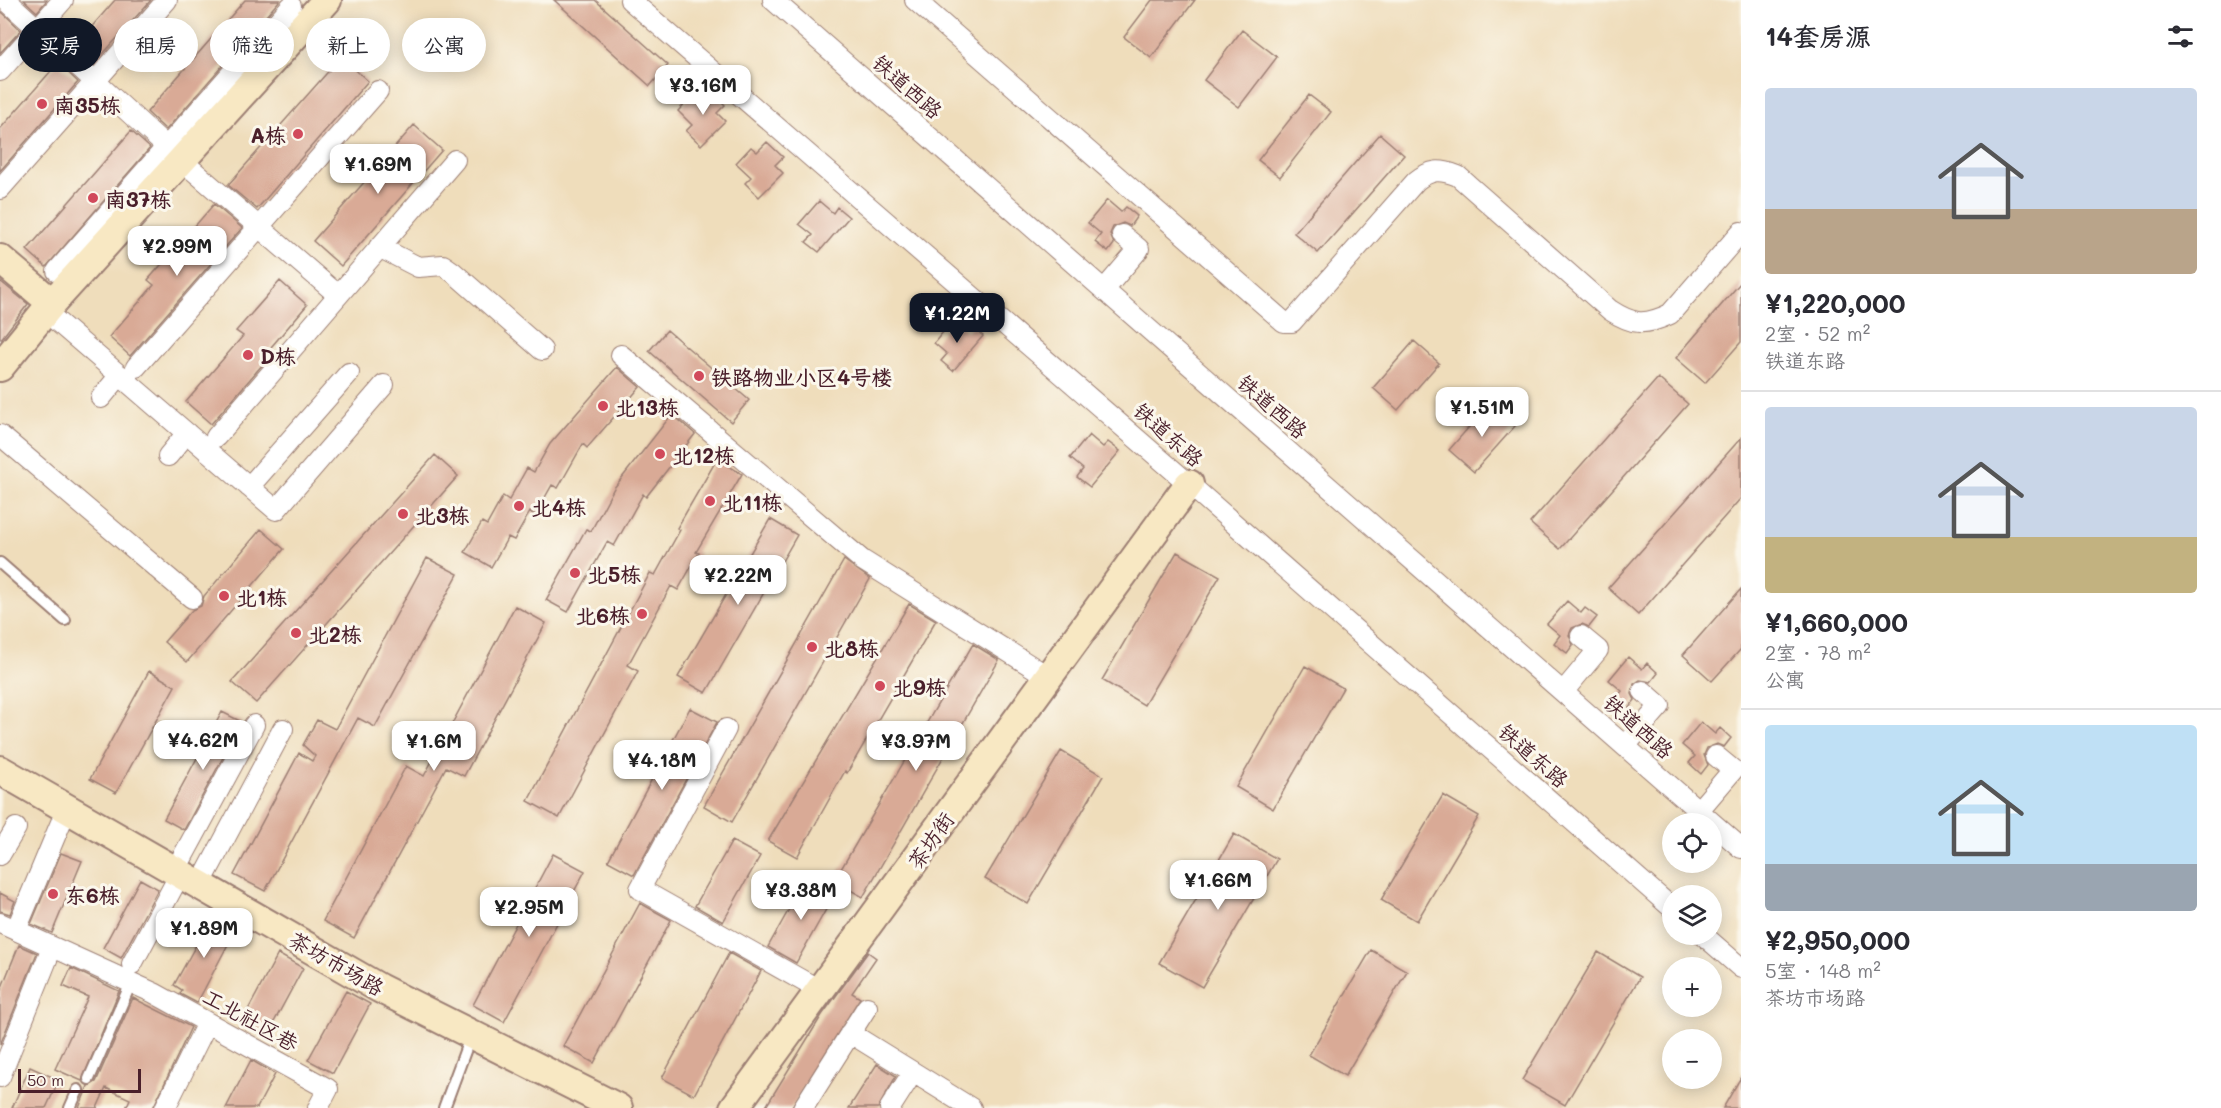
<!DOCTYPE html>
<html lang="zh">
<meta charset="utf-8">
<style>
body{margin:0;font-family:Mali,"LXGW WenKai TC",sans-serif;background:#f2f2f3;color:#2b2b33;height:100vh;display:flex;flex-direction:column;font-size:22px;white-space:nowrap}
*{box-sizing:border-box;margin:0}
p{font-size:20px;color:#7c7c81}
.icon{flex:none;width:33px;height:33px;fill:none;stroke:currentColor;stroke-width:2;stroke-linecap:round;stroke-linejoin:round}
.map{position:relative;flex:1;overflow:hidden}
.details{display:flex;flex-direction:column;background:#fff;width:480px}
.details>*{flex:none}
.guide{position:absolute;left:18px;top:18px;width:570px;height:54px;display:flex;gap:12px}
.controls{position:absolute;left:1662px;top:813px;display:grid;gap:12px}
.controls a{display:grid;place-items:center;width:60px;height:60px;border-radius:50%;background:#fff;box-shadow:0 3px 15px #0003;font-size:30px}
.scale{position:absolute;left:18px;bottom:15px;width:123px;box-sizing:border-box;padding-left:6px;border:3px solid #4a1f2b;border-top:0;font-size:16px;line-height:21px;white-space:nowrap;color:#4a1f2b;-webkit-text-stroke:4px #fbf7ec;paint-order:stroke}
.price{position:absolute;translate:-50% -51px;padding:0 14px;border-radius:12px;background:#fff;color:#222;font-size:20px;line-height:39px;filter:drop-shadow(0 2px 3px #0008)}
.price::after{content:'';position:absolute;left:50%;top:36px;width:18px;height:14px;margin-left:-9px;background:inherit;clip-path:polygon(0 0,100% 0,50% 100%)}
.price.current{background:#111827;color:#fff}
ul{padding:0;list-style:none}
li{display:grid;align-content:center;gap:12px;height:318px;padding:0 24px}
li+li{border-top:2px solid #e1e1e2}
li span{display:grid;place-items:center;height:186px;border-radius:6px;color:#555}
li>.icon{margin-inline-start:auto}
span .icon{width:108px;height:108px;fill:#fffc;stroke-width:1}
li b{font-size:26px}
h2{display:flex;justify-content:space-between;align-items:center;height:72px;padding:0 24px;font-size:26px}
.tag{padding:0 21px;border-radius:27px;background:#fff;box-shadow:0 3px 15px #0003;font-size:21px;line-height:54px}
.tag.current{background:#111827;color:#fff}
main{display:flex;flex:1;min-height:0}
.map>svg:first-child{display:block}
.building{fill:#d9aa96}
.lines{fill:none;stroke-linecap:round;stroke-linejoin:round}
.lane-casing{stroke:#9c7e73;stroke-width:14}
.street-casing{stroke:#9c7e73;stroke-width:22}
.secondary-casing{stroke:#9c7e73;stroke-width:32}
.lane{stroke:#fff;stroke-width:10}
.street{stroke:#fff;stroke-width:20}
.secondary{stroke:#f8e8c3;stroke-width:28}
.poi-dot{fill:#d1495b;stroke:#fbf7ec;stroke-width:2}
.labels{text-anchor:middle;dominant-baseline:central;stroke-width:6;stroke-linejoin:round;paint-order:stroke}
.street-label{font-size:21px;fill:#4a1f2b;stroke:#fbf7ec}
.poi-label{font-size:21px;font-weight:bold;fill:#4a1f2b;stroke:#fbf7ec;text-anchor:start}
</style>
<main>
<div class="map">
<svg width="1741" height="1108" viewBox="0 0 1741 1108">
<rect width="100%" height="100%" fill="#fbf7ec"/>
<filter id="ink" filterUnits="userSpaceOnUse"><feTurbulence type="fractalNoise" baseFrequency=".0167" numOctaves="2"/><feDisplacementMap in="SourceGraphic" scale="12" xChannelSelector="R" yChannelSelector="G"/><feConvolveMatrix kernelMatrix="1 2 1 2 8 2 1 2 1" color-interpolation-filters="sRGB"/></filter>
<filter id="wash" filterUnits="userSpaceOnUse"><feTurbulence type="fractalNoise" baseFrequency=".008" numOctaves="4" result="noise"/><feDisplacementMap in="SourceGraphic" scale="24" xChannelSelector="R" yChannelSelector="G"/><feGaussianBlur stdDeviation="1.35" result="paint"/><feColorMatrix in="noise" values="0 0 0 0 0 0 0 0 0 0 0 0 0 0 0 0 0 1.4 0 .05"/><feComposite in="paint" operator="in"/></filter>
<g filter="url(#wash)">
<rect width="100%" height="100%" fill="#efddbb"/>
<g id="blocks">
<!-- building -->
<path class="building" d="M24 0H47L37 12Z
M115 0H151L94 64 75 46Z
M245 0H280L166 130 147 112Z
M554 0H595L668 65 650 86Z
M1152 0H1195L1151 58 1124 37Z
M2 12 21 30 0 53V14Z
M1242 30 1277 57 1239 107 1204 80Z
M341 57 368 81 257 209 228 185Z
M58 63 78 82 0 171V129Z
M709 89 725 105 717 113 725 121 701 145 686 131 692 125 678 111 693 95 699 100Z
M1309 95 1331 112 1280 177 1258 160Z
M414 125 442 150 341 266 313 241Z
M131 131 150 148 46 267 27 250Z
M1380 134 1404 155 1318 253 1294 233Z
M767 142 783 157 775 165 783 173 759 197 745 183 751 177 736 163 751 147 757 152Z
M1107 200 1121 212 1126 207 1137 216 1130 226 1123 223 1113 227 1110 234 1114 244 1108 252 1095 242 1101 234 1088 223Z
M819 201 833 213 837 207 849 217 819 252 806 242 813 235 799 224Z
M214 204 242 228 130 356 109 337 154 285 148 280Z
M0 281 28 304 1 339 0 338Z
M280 281 307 305 266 353 270 356 211 424 186 402 243 336 236 331Z
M1741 282V342L1705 383 1676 358Z
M953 320 967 331 972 326 983 336 953 371 941 361 947 354 934 343Z
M667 330 749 400 731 422 649 351Z
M1414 341 1439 363 1398 410 1373 388Z
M617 367 640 387 587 448 583 444 558 488 552 485 535 515 530 512 514 540 508 537 491 567 465 552 482 522 487 525 503 496 509 500 527 468 534 472 550 444Z
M1658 378 1688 404 1560 549 1530 523Z
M1490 403 1515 426 1474 472 1449 450Z
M672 414 695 434 646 497 643 494 614 546 607 542 568 612 546 600 586 529 591 531 614 488Z
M1089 435 1103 447 1108 442 1120 451 1090 487 1077 477 1083 469 1070 458Z
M1741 438V498L1638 615 1608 588Z
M435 455 458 476 256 703 232 682Z
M717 459 742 474 696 552 699 553 678 590 671 586 628 665 638 671 559 818 528 801 650 573 655 575 680 530 677 528Z
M770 519 797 535 706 693 678 677Z
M261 529 284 549 187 662 164 642 192 610 201 606 204 596Z
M1177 552 1220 576 1144 705 1102 680Z
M427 558 458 574 375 727 358 718 265 891 234 875 299 753 312 761 315 756 303 745 317 720 335 729Z
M844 560 870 579 732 822 704 806Z
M1741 589V649L1712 681 1683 655Z
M1567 601 1581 613 1585 608 1597 617 1589 627 1582 624 1572 628 1569 635 1573 645 1567 653 1554 643 1560 635 1547 624Z
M909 604 936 620 847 773 845 771 797 857 768 841Z
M515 606 546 623 464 776 446 767 354 938 323 921 406 766 424 776Z
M973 644 999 660 863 897 834 881Z
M1628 657 1642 669 1647 663 1658 673 1651 682 1640 680 1634 684 1632 694 1635 700 1628 709 1616 698 1622 691 1609 680Z
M1305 666 1343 688 1273 809 1236 787Z
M149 671 175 686 116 793 90 779Z
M690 708 717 722 634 875 608 861Z
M222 712 242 722 184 830 164 819Z
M1701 722 1715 734 1720 728 1731 738 1724 747 1717 744 1707 748 1704 755 1708 765 1701 774 1689 763 1695 756 1682 745Z
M1061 751 1103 776 1028 904 985 879Z
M1443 795 1479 816 1417 921 1381 900Z
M1234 834 1277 859 1202 987 1159 963Z
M732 841 760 856 723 922 695 906Z
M61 853 82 861 52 933 31 924Z
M553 854 585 871 504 1022 473 1005Z
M140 879 158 889 121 958 103 948Z
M806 879 834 895 796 963 768 947Z
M0 893 15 901 10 914 0 911Z
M640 903 671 920 594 1063 563 1046Z
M212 916 236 929 197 1003 180 994 182 990 174 985Z
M19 945 37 953 0 1045V992Z
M1371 950 1407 971 1345 1076 1309 1055Z
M868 952 876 958 852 993 860 998 791 1108H765L822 1015Z
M1598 952 1640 977 1565 1105 1522 1080Z
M729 953 761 971 694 1095 662 1078Z
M278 954 303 968 266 1037 241 1023Z
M71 968 119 991 82 1081 55 1069 88 997 63 986Z
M346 991 370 1004 333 1073 308 1060Z
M133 998 191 1027 153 1108H126L130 1099 106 1088 97 1108H79L88 1086 96 1082Z
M251 1060 275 1074 257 1108H226Z
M877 1064 896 1076 878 1108H849Z
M30 1067 59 1080 46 1108H12Z
M1741 1077V1108H1723Z"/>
</g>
</g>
<g filter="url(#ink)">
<use href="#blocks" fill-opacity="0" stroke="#9c7e73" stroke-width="1.5"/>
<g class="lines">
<defs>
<path id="lane" d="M0 563 65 620
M89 1079 131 983
M70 1108 78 1090
M444 1108 471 1035"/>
<path id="street" d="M6 0 181 160 338 295
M630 0 1189 484 1672 908
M773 0 1741 848
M915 0 1284 322H1292L1416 181C1431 169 1440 169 1458 176L1610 310C1633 325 1645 326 1670 314L1741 232
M0 71 63 0
M0 189 167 0
M379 247 418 267 443 265 453 272 542 350
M57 271 291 6
M1104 290 1139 249 1122 235
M45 311 276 510 384 385
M621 355 862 560 1047 676
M136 367 378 91
M101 398 120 375
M0 435 192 598
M216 437 455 160
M168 456 187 433
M249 487 349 373
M1563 692 1598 650 1581 636
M726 729 640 889 821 991
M1625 746 1660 706 1643 691
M1698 811 1733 770 1716 756
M0 855 16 828
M175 871 254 725
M200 885 283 729
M0 923 154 993 328 1089 318 1108
M16 930 67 808
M1702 934 1741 968
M132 964 180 874
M850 1033 971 1108
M0 1077 52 947
M165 1108 207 1023
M803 1108 867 1007
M890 1108 913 1072"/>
<path id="secondary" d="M0 259 52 303
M0 367 52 303 327 0
M0 770 379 988 618 1108
M734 1108 1189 484"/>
</defs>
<!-- lane casing -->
<use href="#lane" class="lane-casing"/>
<!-- street casing -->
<use href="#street" class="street-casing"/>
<!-- secondary casing -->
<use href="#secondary" class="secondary-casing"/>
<!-- lane -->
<use href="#lane" class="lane"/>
<!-- street -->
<use href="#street" class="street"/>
<!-- secondary -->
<use href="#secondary" class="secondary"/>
</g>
</g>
<!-- markers -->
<g class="poi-dot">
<circle cx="42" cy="104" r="6"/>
<circle cx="298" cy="134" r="6"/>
<circle cx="93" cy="198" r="6"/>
<circle cx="248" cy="355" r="6"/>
<circle cx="699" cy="376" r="6"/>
<circle cx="603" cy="406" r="6"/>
<circle cx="660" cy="454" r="6"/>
<circle cx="710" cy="501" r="6"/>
<circle cx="519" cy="506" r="6"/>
<circle cx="403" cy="514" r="6"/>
<circle cx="575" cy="573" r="6"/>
<circle cx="224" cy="596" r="6"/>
<circle cx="642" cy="614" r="6"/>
<circle cx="296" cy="633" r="6"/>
<circle cx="812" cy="647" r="6"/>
<circle cx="880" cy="686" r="6"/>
<circle cx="53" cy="894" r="6"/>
</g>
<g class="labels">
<!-- street labels -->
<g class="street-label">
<text transform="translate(908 86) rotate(41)">铁道西路</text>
<text transform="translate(1273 406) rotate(41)">铁道西路</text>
<text transform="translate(1169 434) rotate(41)">铁道东路</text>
<text transform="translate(1639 726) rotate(41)">铁道西路</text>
<text transform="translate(1534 755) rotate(41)">铁道东路</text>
<text transform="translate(930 840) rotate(-55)">茶坊街</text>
<text transform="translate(337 963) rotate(30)">茶坊市场路</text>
<text transform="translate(251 1019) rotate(29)">工北社区巷</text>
</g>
<!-- poi labels -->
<g class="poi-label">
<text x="54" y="104">南35栋</text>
<text x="286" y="134" text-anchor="end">A栋</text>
<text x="105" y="198">南37栋</text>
<text x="260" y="355">D栋</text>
<text x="711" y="376">铁路物业小区4号楼</text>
<text x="615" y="406">北13栋</text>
<text x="672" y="454">北12栋</text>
<text x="722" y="501">北11栋</text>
<text x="531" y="506">北4栋</text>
<text x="415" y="514">北3栋</text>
<text x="587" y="573">北5栋</text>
<text x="236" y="596">北1栋</text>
<text x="630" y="614" text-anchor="end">北6栋</text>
<text x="308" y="633">北2栋</text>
<text x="824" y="647">北8栋</text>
<text x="892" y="686">北9栋</text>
<text x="65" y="894">东6栋</text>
</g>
</g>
</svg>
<div class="controls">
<a><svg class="icon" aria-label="locate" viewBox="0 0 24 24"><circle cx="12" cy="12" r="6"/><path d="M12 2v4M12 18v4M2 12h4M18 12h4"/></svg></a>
<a><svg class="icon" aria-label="layers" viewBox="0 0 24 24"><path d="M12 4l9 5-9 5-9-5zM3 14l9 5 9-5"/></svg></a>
<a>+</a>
<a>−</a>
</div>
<div class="scale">50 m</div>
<b class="price" style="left:703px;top:116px">¥3.16M</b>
<b class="price" style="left:378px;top:195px">¥1.69M</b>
<b class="price" style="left:177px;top:277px">¥2.99M</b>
<b class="price current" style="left:957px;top:344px">¥1.22M</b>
<b class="price" style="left:1482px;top:438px">¥1.51M</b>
<b class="price" style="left:738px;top:606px">¥2.22M</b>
<b class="price" style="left:203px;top:771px">¥4.62M</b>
<b class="price" style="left:434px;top:772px">¥1.6M</b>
<b class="price" style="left:916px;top:772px">¥3.97M</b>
<b class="price" style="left:662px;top:791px">¥4.18M</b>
<b class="price" style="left:1218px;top:911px">¥1.66M</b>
<b class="price" style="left:801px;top:921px">¥3.38M</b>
<b class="price" style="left:529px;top:938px">¥2.95M</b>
<b class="price" style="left:204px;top:959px">¥1.89M</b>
<div class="guide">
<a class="tag current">买房</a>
<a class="tag">租房</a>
<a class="tag">筛选</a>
<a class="tag">新上</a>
<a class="tag">公寓</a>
</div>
</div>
<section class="details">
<h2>14套房源<svg class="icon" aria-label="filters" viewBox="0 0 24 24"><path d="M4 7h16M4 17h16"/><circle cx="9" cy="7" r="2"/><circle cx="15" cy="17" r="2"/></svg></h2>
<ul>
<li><span style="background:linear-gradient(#c9d6e8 65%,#b9a48a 0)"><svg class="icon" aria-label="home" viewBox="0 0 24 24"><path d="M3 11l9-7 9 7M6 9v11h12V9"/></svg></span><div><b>¥1,220,000</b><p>2室 · 52 m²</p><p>铁道东路</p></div></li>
<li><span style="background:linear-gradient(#c9d6e8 70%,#c2b280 0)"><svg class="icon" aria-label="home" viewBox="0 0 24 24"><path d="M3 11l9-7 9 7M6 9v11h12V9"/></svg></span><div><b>¥1,660,000</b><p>2室 · 78 m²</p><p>公寓</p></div></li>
<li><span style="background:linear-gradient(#bfe0f5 75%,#9aa5b1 0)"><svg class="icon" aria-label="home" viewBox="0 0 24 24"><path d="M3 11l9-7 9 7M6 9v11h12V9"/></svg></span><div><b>¥2,950,000</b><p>5室 · 148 m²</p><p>茶坊市场路</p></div></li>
</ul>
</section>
</main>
